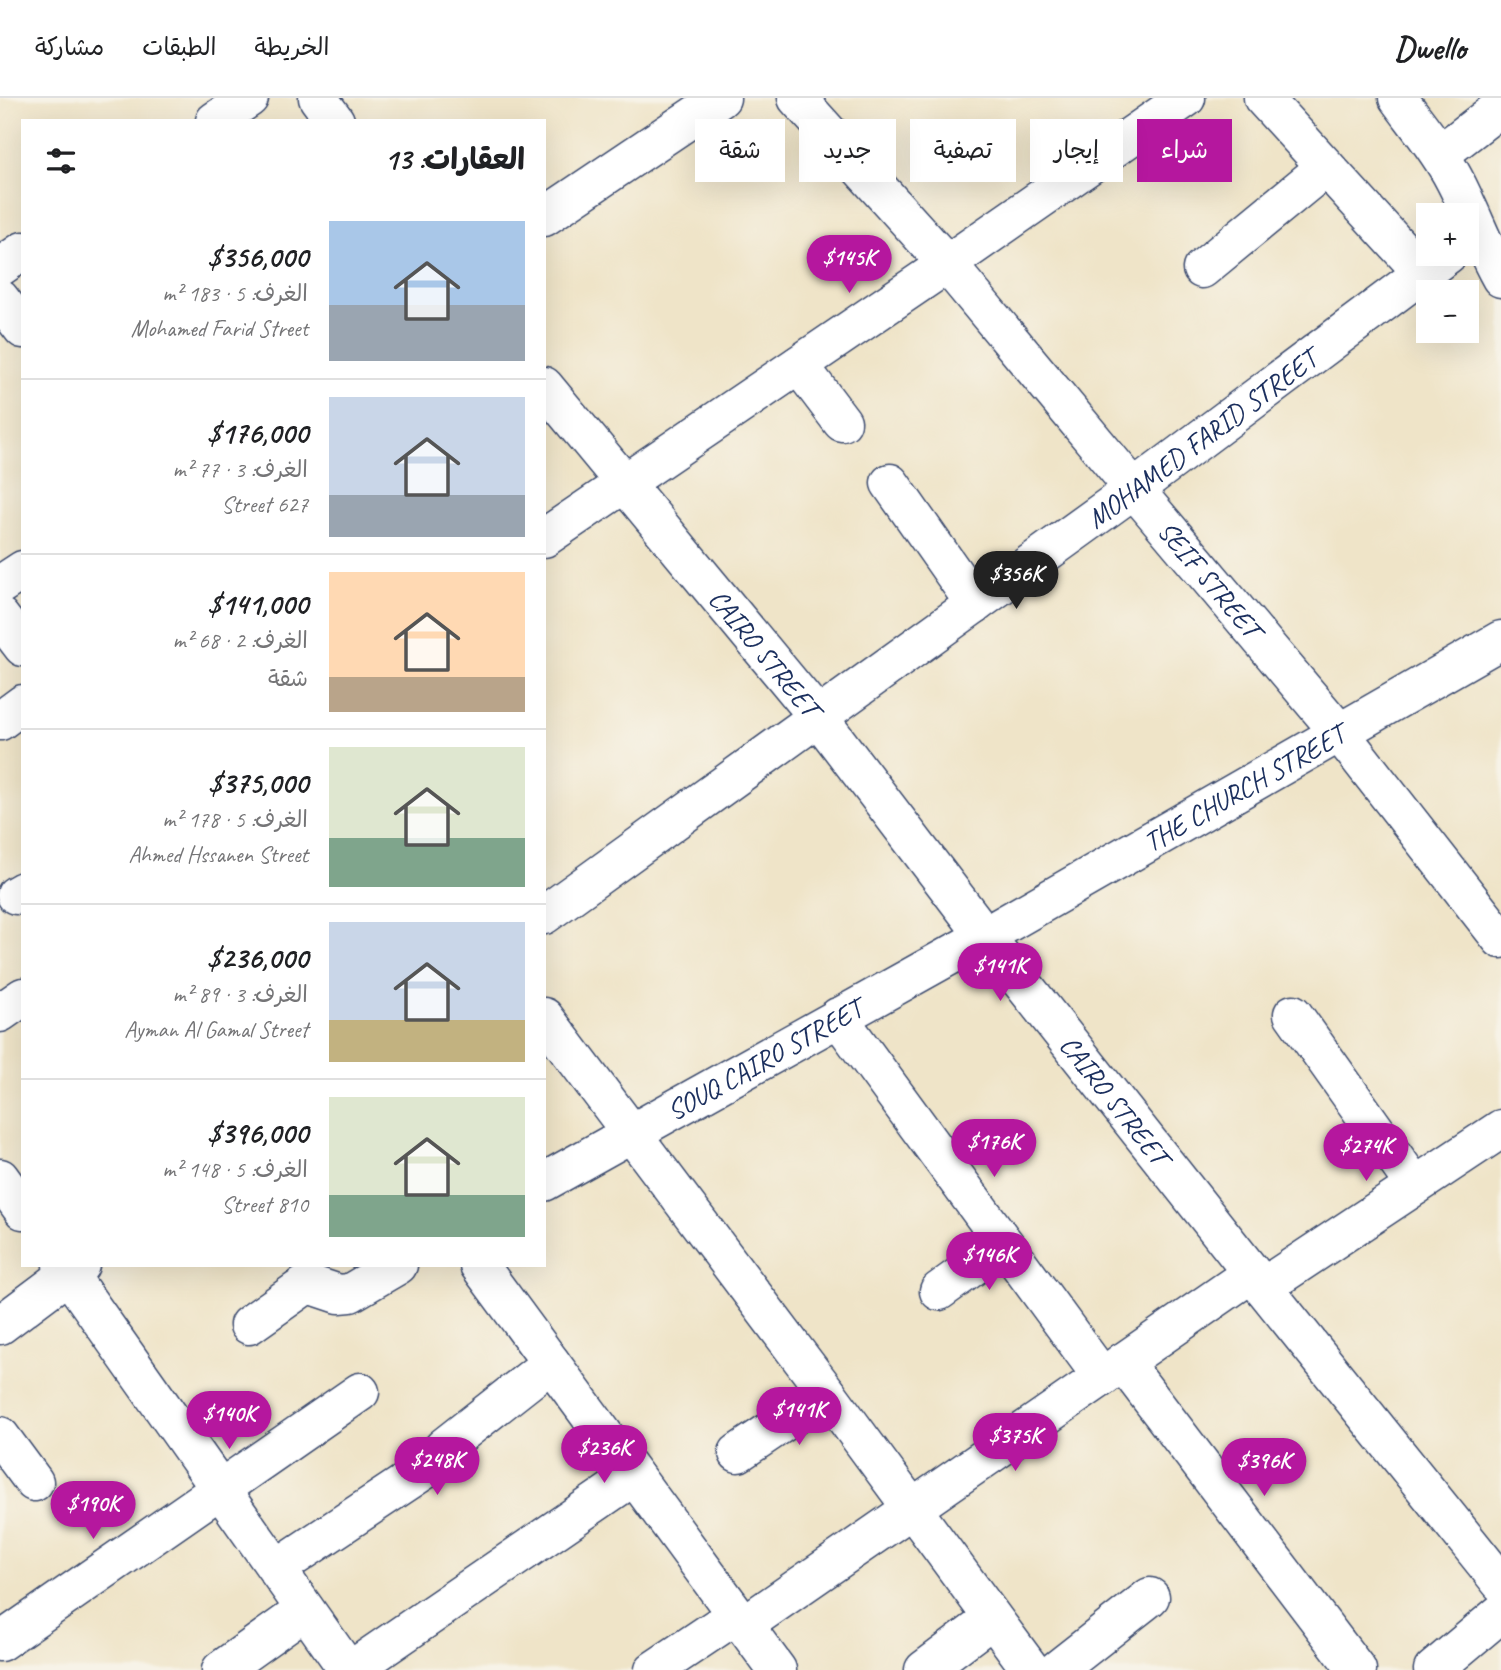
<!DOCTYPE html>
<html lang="ar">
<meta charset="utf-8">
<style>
body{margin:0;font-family:Caveat,"Playpen Sans Arabic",sans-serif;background:#f2f2f2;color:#202124;direction:rtl;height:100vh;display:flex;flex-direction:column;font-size:26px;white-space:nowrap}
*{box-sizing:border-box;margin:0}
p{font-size:23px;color:#757577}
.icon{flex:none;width:38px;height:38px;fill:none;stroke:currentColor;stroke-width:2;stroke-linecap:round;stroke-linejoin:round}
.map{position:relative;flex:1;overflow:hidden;direction:ltr}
.side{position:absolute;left:21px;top:21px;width:525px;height:1148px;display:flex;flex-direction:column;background:#fff;border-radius:0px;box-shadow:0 7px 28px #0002;direction:rtl}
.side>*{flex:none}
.hud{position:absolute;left:567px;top:21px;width:665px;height:63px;direction:rtl;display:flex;gap:14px}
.controls{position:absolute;left:1416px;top:105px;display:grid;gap:14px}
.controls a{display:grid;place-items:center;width:63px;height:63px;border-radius:0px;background:#fff;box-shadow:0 7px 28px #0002;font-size:35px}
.price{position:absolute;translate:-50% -60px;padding:0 16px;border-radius:24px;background:#b5179e;color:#fff;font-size:23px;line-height:46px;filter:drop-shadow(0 2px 4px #0008)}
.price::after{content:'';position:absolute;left:50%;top:42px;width:21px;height:16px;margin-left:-10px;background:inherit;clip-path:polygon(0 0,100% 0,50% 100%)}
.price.selected{background:#222;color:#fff}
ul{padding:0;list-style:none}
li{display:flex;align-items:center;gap:21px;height:175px;padding:0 21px}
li+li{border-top:2px solid #e0e0e0}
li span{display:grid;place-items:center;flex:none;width:196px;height:140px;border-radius:0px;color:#555}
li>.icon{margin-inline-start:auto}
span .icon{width:84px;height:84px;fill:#fffc;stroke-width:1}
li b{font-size:30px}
h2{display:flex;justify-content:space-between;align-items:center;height:84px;padding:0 21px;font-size:30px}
.pill{padding:0 24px;border-radius:0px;background:#fff;box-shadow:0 7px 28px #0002;font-size:24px;line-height:63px}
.pill.selected{background:#b5179e;color:#fff}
header{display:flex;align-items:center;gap:42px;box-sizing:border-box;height:98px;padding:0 35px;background:#fff;border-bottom:2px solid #e0e0e0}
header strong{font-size:33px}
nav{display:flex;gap:38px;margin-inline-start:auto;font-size:24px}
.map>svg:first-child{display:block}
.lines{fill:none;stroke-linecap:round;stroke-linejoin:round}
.minor-casing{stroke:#3b4a6e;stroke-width:41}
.minor{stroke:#fff;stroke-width:38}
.labels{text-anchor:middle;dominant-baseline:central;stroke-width:6;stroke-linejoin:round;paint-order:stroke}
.street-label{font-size:28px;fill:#1b2f5e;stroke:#f7f3e8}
</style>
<header>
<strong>Dwello</strong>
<nav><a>الخريطة</a><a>الطبقات</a><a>مشاركة</a></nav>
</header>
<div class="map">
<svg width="1501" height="1572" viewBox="0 0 1501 1572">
<rect width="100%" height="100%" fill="#f7f3e8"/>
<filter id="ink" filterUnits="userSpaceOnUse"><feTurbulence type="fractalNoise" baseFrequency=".0143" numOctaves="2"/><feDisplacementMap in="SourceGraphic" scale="14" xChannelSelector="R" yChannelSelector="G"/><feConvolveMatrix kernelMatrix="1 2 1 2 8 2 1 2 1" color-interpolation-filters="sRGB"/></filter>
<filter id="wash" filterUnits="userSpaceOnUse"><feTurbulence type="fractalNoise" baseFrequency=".00686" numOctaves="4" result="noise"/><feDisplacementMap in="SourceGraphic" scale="28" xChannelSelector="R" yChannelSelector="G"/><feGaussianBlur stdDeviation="1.57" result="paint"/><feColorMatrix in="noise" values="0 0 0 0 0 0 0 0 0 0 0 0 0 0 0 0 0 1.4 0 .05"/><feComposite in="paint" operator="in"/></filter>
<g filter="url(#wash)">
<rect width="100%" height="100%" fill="#efe4c8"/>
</g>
<g filter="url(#ink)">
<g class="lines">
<defs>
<g id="minor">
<path d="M318 0 335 23"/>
<path id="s1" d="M797 0 947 166 1134 391 1339 634 1501 841"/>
<path d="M1263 0 1423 175"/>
<path d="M1398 0C1417 26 1439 52 1454 81 1471 113 1483 148 1501 180"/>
<path d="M215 23 249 0"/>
<path d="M1440 56 1501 9"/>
<path d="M544 119 721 0"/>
<path d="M0 169 23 153"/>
<path d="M1202 171 1326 69"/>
<path d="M0 201 23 231"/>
<path d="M799 267 842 324"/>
<path id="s2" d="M544 288 819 620 985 838 1263 1189 1501 1485"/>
<path d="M890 385 975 506"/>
<path d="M544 440 947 166 1186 0"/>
<path d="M0 487 23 472"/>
<path d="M0 519 23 549"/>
<path d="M0 623 23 606"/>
<path d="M16 797 23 793"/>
<path id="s3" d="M544 817 1134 391 1448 156"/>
<path d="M0 915 23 899"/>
<path d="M1293 916 1415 1088"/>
<path d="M544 919 827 1295 1031 1572"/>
<path d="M838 919 1102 1279"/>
<path d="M0 1080 23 1112"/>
<path id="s4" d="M544 1084 985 838 1501 542"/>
<path d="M62 1167C157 1302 253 1436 348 1572"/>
<path d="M479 1167 777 1572"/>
<path d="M1263 1189 1501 1031"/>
<path d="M939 1193 1004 1146"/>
<path d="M0 1227 80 1167"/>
<path d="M249 1227 304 1188H315L339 1196 350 1195 398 1167"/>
<path d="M1123 1264 1357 1572"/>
<path d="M0 1338 34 1384"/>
<path d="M738 1355 827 1295"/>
<path d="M277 1470 423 1373 444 1349 551 1265"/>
<path d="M744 1527 1252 1175"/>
<path d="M0 1544 360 1294"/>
<path d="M221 1572 305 1512"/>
<path d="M351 1572 634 1378"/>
<path d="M654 1572 736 1517"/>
<path d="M924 1572 992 1521"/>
<path d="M1057 1572 1150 1499"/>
<path d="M1433 1572 1501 1515"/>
</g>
</defs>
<!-- minor casing -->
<use href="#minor" class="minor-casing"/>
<!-- minor -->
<use href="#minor" class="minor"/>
</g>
</g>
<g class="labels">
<!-- street labels -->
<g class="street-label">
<text stroke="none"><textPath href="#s3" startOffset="812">MOHAMED FARID STREET</textPath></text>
<text stroke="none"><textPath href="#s1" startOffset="634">SEIF STREET</textPath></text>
<text stroke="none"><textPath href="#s2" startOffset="346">CAIRO STREET</textPath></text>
<text stroke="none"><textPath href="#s4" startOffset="803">THE CHURCH STREET</textPath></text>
<text stroke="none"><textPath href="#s4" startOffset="252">SOUQ CAIRO STREET</textPath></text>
<text stroke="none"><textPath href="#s2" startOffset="914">CAIRO STREET</textPath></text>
</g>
</g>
</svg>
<div class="controls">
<a>+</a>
<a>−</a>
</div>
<b class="price" style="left:849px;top:197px">$145K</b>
<b class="price selected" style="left:1016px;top:513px">$356K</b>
<b class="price" style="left:1000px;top:905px">$141K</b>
<b class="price" style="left:994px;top:1081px">$176K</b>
<b class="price" style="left:1366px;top:1085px">$274K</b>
<b class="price" style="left:989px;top:1194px">$146K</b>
<b class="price" style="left:799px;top:1349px">$141K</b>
<b class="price" style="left:229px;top:1353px">$140K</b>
<b class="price" style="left:1015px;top:1375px">$375K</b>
<b class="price" style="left:604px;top:1387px">$236K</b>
<b class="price" style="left:437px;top:1399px">$248K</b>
<b class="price" style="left:1264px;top:1400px">$396K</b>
<b class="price" style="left:93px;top:1443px">$190K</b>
<div class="hud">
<a class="pill selected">شراء</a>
<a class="pill">إيجار</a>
<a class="pill">تصفية</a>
<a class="pill">جديد</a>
<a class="pill">شقة</a>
</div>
<section class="side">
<h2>العقارات: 13<svg class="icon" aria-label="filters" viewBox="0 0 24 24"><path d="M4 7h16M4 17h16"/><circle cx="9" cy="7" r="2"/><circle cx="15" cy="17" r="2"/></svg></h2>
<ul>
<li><span style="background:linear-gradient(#a9c7e8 60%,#9aa5b1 0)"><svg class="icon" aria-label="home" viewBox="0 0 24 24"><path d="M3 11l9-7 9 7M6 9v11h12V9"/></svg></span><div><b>$356,000</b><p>الغرف: 5 · 183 m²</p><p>Mohamed Farid Street</p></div></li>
<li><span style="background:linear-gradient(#c9d6e8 70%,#9aa5b1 0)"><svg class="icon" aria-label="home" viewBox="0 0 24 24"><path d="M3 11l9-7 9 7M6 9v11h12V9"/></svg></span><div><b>$176,000</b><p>الغرف: 3 · 77 m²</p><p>Street 627</p></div></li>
<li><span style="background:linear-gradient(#ffd9b3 75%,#b9a48a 0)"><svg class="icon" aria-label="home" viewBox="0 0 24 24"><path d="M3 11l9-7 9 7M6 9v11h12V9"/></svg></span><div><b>$141,000</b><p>الغرف: 2 · 68 m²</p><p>شقة</p></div></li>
<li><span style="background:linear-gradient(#dfe7d0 65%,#7fa58c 0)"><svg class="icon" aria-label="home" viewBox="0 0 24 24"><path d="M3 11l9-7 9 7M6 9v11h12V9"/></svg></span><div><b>$375,000</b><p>الغرف: 5 · 178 m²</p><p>Ahmed Hssanen Street</p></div></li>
<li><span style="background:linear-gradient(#c9d6e8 70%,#c2b280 0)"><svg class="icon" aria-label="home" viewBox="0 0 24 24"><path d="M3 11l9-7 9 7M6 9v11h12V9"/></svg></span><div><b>$236,000</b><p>الغرف: 3 · 89 m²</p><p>Ayman Al Gamal Street</p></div></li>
<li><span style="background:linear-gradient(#dfe7d0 70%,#7fa58c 0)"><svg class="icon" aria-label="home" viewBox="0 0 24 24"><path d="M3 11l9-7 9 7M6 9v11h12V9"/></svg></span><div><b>$396,000</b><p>الغرف: 5 · 148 m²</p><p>Street 810</p></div></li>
</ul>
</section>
</div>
